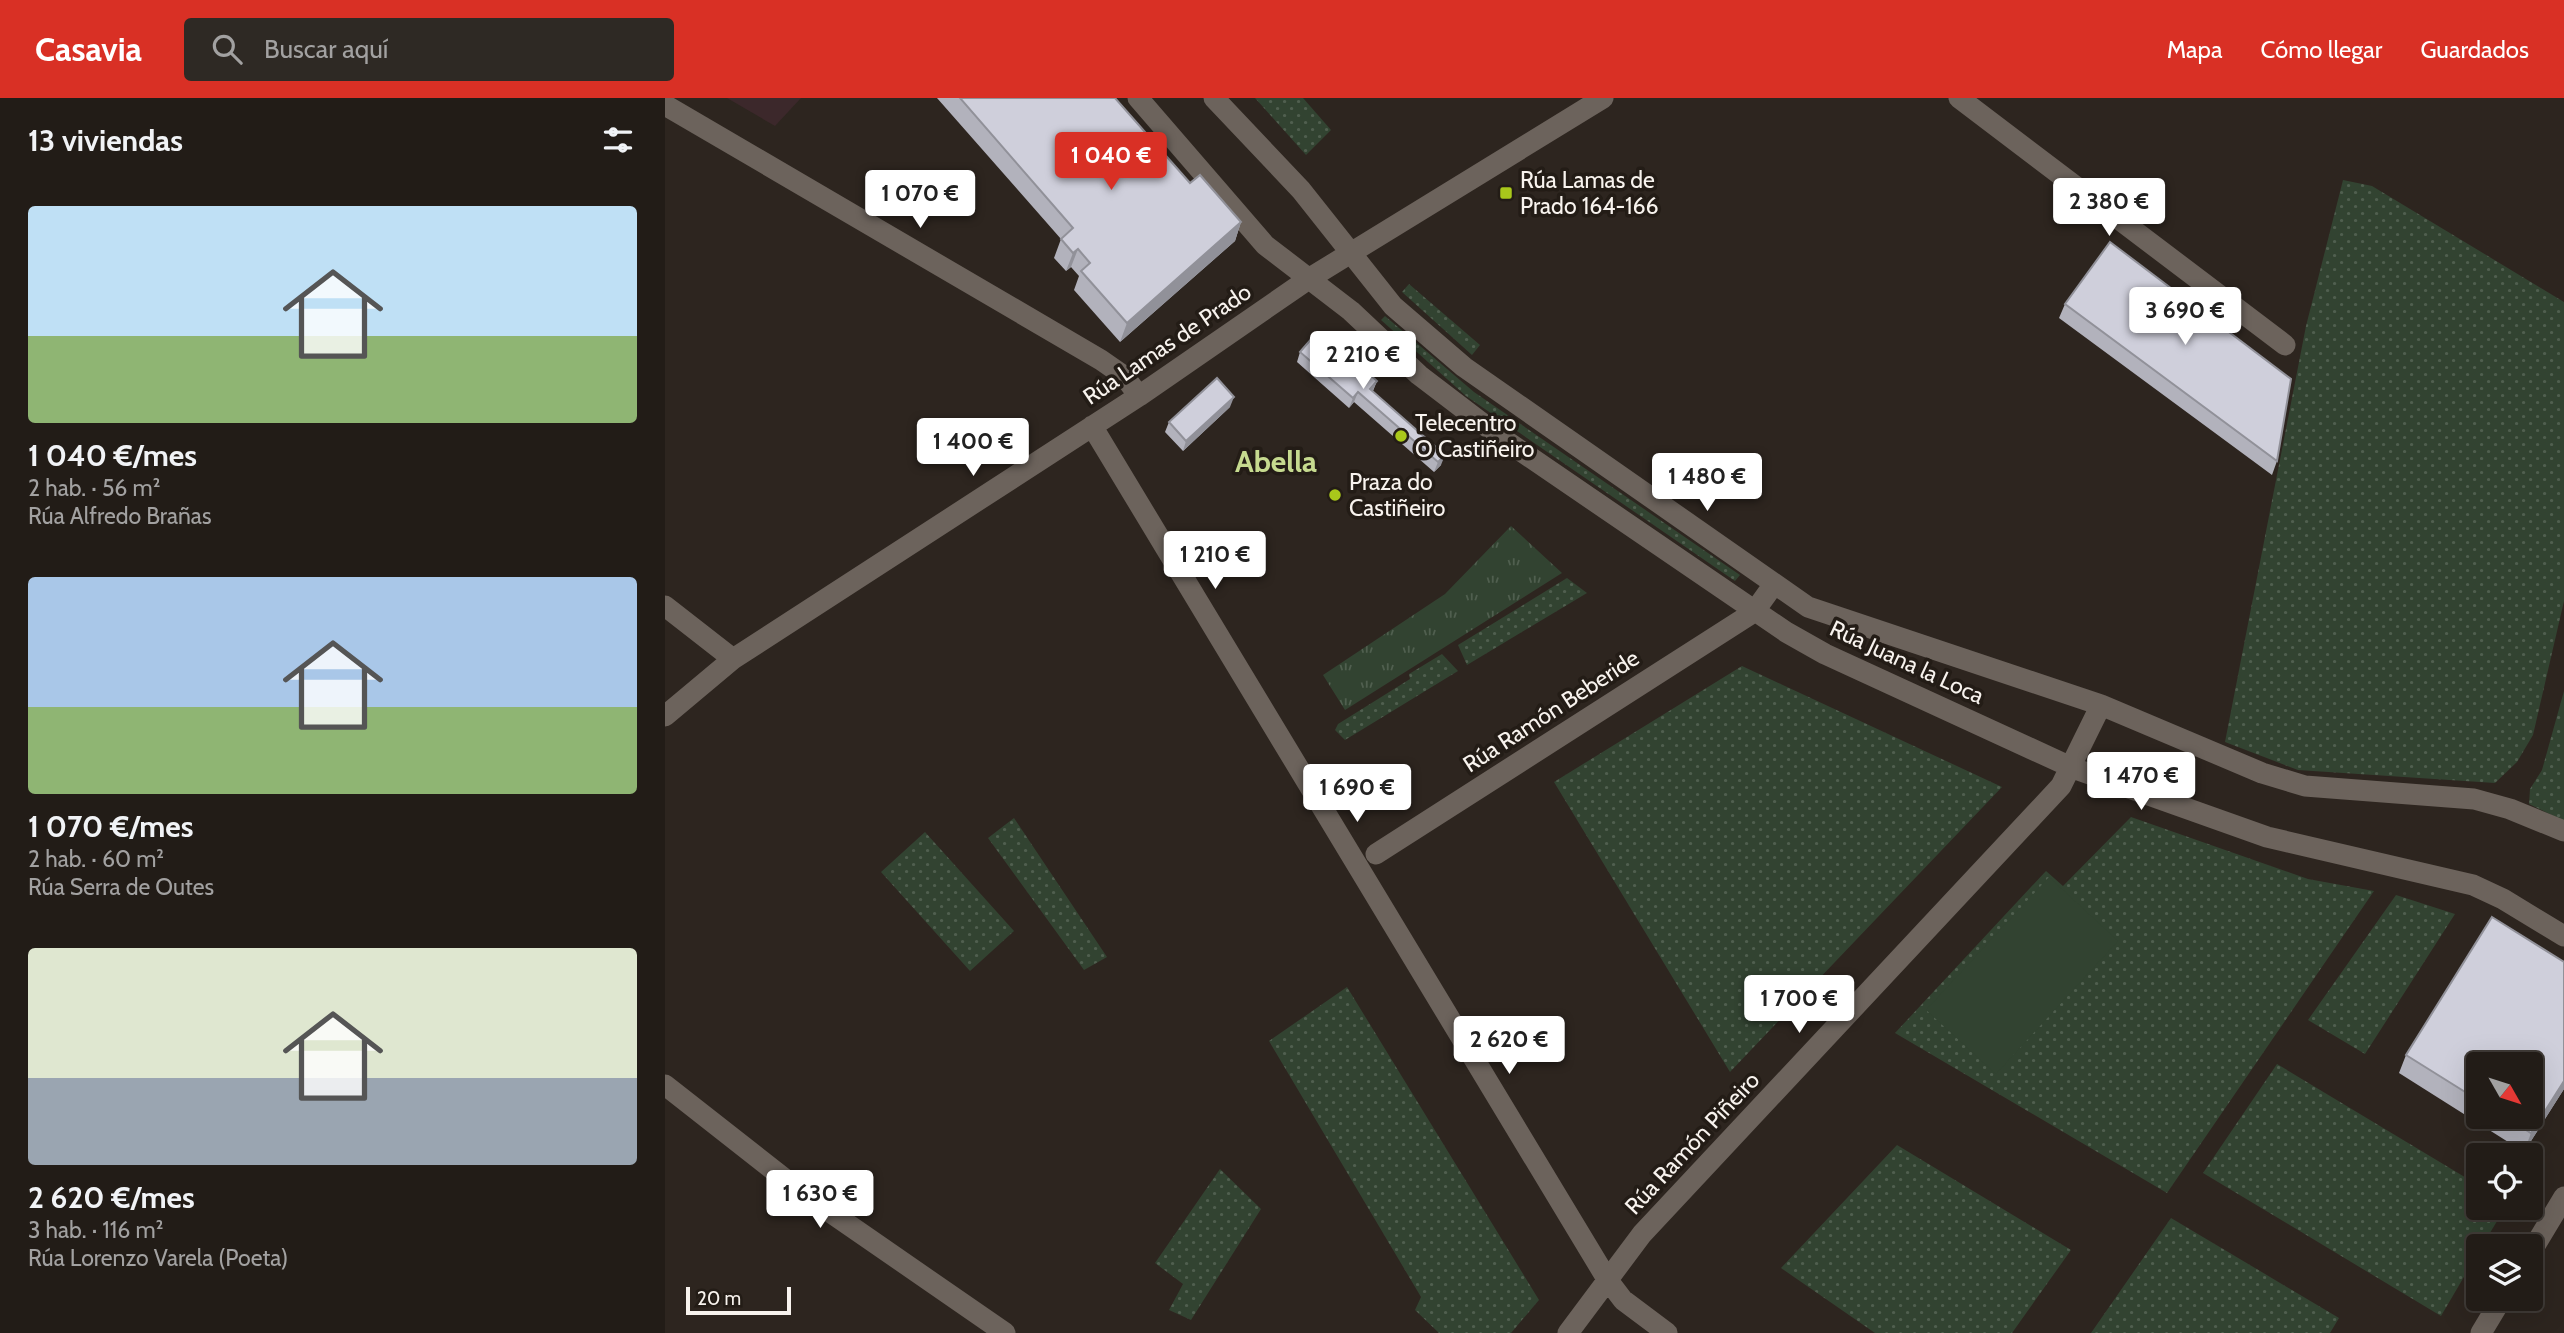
<!DOCTYPE html>
<html lang="es">
<meta charset="utf-8">
<style>
body{margin:0;font-family:Cabin,sans-serif;background:#2e2924;color:#f1f3f6;height:100vh;display:flex;flex-direction:column;font-size:26px;white-space:nowrap}
*{box-sizing:border-box;margin:0}
p{font-size:23px;color:#a2a1a1}
.icon{flex:none;width:38px;height:38px;fill:none;stroke:currentColor;stroke-width:2;stroke-linecap:round;stroke-linejoin:round}
.map{position:relative;flex:1;overflow:hidden}
.sheet{display:flex;flex-direction:column;background:#221c17;width:665px}
.sheet>*{flex:none}
.needle{width:46px;rotate:129deg}
.controls{position:absolute;left:1801px;top:954px;display:grid;gap:14px}
.controls a{display:grid;place-items:center;width:77px;height:77px;border-radius:7px;background:#221c17;box-shadow:0 7px 28px #0002,0 0 0 2px #3f3a36;font-size:35px}
.scale{position:absolute;left:21px;bottom:18px;width:105px;box-sizing:border-box;padding-left:7px;border:4px solid #f8f3ee;border-top:0;font-size:19px;line-height:24px;white-space:nowrap;color:#f8f3ee;-webkit-text-stroke:5px #231c16;paint-order:stroke}
.price{position:absolute;translate:-50% -60px;padding:0 16px;border-radius:7px;background:#fff;color:#222;font-size:23px;line-height:46px;filter:drop-shadow(0 2px 4px #0008)}
.price::after{content:'';position:absolute;left:50%;top:42px;width:21px;height:16px;margin-left:-10px;background:inherit;clip-path:polygon(0 0,100% 0,50% 100%)}
.price.selected{background:#d93025;color:#fff}
ul{padding:0;list-style:none}
li{display:grid;align-content:center;gap:14px;height:371px;padding:0 28px}
li span{display:grid;place-items:center;height:217px;border-radius:7px;color:#555}
li>.icon{margin-inline-start:auto}
span .icon{width:126px;height:126px;fill:#fffc;stroke-width:1}
li b{font-size:30px}
h2{display:flex;justify-content:space-between;align-items:center;height:84px;padding:0 28px;font-size:30px}
header{display:flex;align-items:center;gap:42px;box-sizing:border-box;height:98px;padding:0 35px;background:#d93025;color:#fff}
header strong{font-size:33px}
nav{display:flex;gap:38px;margin-inline-start:auto;font-size:24px}
.search{width:490px;height:63px;background:#2e2924;display:flex;align-items:center;gap:18px;box-sizing:border-box;padding:0 24px;border-radius:7px;color:#a2a1a1;font-size:26px}
main{display:flex;flex:1;min-height:0}
.map>svg:first-child{display:block}
.education{fill:#3c282b}
.grass{fill:url(#grass-dots)}
.park{fill:url(#park-tufts)}
.pitch{fill:#324331}
.lines{fill:none;stroke-linecap:round;stroke-linejoin:round}
.street{stroke:#6c635c;stroke-width:21}
.wall{fill:#b2b2bc;fill-rule:evenodd}
.shaded-wall{fill:#919199}
.building{fill:#cfcfdb;stroke:#919199;stroke-width:2}
.poi-dot{fill:#a9c71b;stroke:#231c16;stroke-width:2.5}
.labels{text-anchor:middle;dominant-baseline:central;stroke-width:7;stroke-linejoin:round;paint-order:stroke}
.poi-label{font-size:23px;fill:#f8f3ee;stroke:#231c16;text-anchor:start}
.street-label{font-size:23px;fill:#f8f3ee;stroke:#231c16}
.district-label{font-size:30px;font-weight:bold;fill:#c6da8f;stroke:#231c16}
</style>
<header>
<strong>Casavia</strong>
<div class="search"><svg class="icon" aria-label="search" viewBox="0 0 24 24"><circle cx="10" cy="10" r="6"/><path d="M15 15l6 6"/></svg>Buscar aquí</div>
<nav><a>Mapa</a><a>Cómo llegar</a><a>Guardados</a></nav>
</header>
<main>
<section class="sheet">
<h2>13 viviendas<svg class="icon" aria-label="filters" viewBox="0 0 24 24"><path d="M4 7h16M4 17h16"/><circle cx="9" cy="7" r="2"/><circle cx="15" cy="17" r="2"/></svg></h2>
<ul>
<li><span style="background:linear-gradient(#bfe0f5 60%,#8fb573 0)"><svg class="icon" aria-label="home" viewBox="0 0 24 24"><path d="M3 11l9-7 9 7M6 9v11h12V9"/></svg></span><div><b>1 040 €/mes</b><p>2 hab. · 56 m²</p><p>Rúa Alfredo Brañas</p></div></li>
<li><span style="background:linear-gradient(#a9c7e8 60%,#8fb573 0)"><svg class="icon" aria-label="home" viewBox="0 0 24 24"><path d="M3 11l9-7 9 7M6 9v11h12V9"/></svg></span><div><b>1 070 €/mes</b><p>2 hab. · 60 m²</p><p>Rúa Serra de Outes</p></div></li>
<li><span style="background:linear-gradient(#dfe7d0 60%,#9aa5b1 0)"><svg class="icon" aria-label="home" viewBox="0 0 24 24"><path d="M3 11l9-7 9 7M6 9v11h12V9"/></svg></span><div><b>2 620 €/mes</b><p>3 hab. · 116 m²</p><p>Rúa Lorenzo Varela (Poeta)</p></div></li>
</ul>
</section>
<div class="map">
<svg width="1899" height="1235" viewBox="0 0 1899 1235">
<defs>
<pattern id="grass-dots" width="8" height="8" patternUnits="userSpaceOnUse" patternTransform="scale(1.75)"><rect width="8" height="8" fill="#324331"/><path d="M2 2h.1M6 6h.1" fill="none" stroke="#505f4f" stroke-width="1.8" stroke-linecap="round"/></pattern>
<pattern id="park-tufts" width="24" height="20" patternUnits="userSpaceOnUse" patternTransform="scale(1.75)"><rect width="24" height="20" fill="#324331"/><path d="M3 7l-1-3M5 7V3M7 7l1-3M15 17l-1-3M17 17v-4M19 17l1-3" fill="none" stroke="#505f4f"/></pattern>
</defs>
<rect width="100%" height="100%" fill="#2d251f"/>
<!-- education -->
<path class="education" d="M62 0H136L110 28Z"/>
<!-- grass -->
<path class="grass" d="M590 0H638L666 32 641 57Z
M1678 82 1707 88 1899 204V503L1868 637 1852 664 1830 685 1633 672 1560 644 1641 228Z
M744 186 815 247 807 257 737 194Z
M720 218 809 294 1075 477 1070 483 801 298 716 222Z
M902 480 922 495 802 567 793 547Z
M777 556 793 573 680 642 670 632 673 626 745 581 744 576Z
M1077 568 1337 689 1065 974 889 684Z
M1899 593V723L1864 706 1865 691 1877 672Z
M1466 719 1643 781 1709 793 1502 1095 1230 935 1381 773 1398 788Z
M349 720 442 859 419 872 323 740Z
M260 734 349 833 305 873 216 774Z
M1731 797 1790 816 1700 956 1643 922Z
M682 889 874 1202 846 1235H774L750 1212 756 1199 604 943Z
M1612 966 1813 1087V1110H1840L1817 1148H1813V1155L1776 1218 1538 1075Z
M1232 1047 1406 1152 1347 1235H1210L1116 1170Z
M555 1071 596 1111 526 1222 504 1212 518 1186 490 1165Z
M1506 1120 1674 1220 1665 1235H1426Z"/>
<!-- park -->
<path class="park" d="M846 428 897 475 680 612 658 577 780 496Z"/>
<!-- pitch -->
<path class="pitch" d="M1384 779 1453 843 1331 976 1261 912Z"/>
<g class="lines">
<!-- street -->
<path class="street" d="M473 0 600 147 686 213 754 277 834 338 1121 534 1160 556 1408 670 1602 739 1808 787 1838 801 1899 838
M549 0 636 92 728 208 799 269 1143 509 1436 607 1597 675 1640 688 1809 701 1845 711 1899 733
M1294 0 1620 247
M0 7 436 262 459 278 474 298
M427 328 942 1181 958 1202 1002 1235
M0 508 68 561
M0 618 68 561 474 298 645 180 938 0
M711 756 1089 514 1109 486
M0 987 139 1096 340 1235
M1866 1154 1899 1099
M903 1235 977 1136 1396 688 1436 607
M1816 1235 1837 1200"/>
</g>
<!-- wall -->
<path class="wall" d="M272 0H450L525 85 576 124 570 143 455 244 409 192 414 178 406 169 401 173 389 160 396 141Z
M1400 206 1612 363 1607 377 1394 220Z
M635 254 712 283 708 293 776 367 769 374 689 304 684 310 632 264Z
M565 309 518 353 500 334 504 324Z
M1827 819 1899 864V991L1859 1054 1734 975 1741 957ZM1813 966H1866V1018H1813Z"/>
<!-- shaded-wall -->
<path class="shaded-wall" d="M576 124 570 143 455 244 462 225Z
M413 151 406 169 401 173 408 155Z
M712 283 708 292 701 300 705 291Z
M693 294 689 304 684 310 688 300Z
M569 299 565 309 518 353 521 343Z
M780 357 776 367 769 374 773 364Z
M1899 983V991L1859 1054 1866 1035Z"/>
<!-- building -->
<path class="building" d="M295 0H450L525 85 535 77 576 124 462 225 416 173 425 165 413 151 408 155 396 141 408 130Z
M1445 144 1626 281 1612 363 1400 206Z
M648 239 687 274 693 266 712 283 705 291 780 357 773 364 693 294 688 300 635 254Z
M552 280 569 299 521 343 504 324Z
M1827 819 1899 864V983L1866 1035 1839 1018H1866V966H1813V1002L1741 957Z"/>
<!-- markers -->
<g class="poi-dot">
<rect x="834" y="88" width="14" height="14" rx="3.5"/>
<circle cx="736" cy="338" r="7"/>
<circle cx="670" cy="397" r="7"/>
</g>
<g class="labels">
<!-- poi labels -->
<g class="poi-label">
<text x="855" y="82">Rúa Lamas de<tspan x="855" dy="26">Prado 164-166</tspan></text>
<text x="750" y="325">Telecentro<tspan x="750" dy="26">O Castiñeiro</tspan></text>
<text x="684" y="384">Praza do<tspan x="684" dy="26">Castiñeiro</tspan></text>
</g>
<!-- street labels -->
<g class="street-label">
<text transform="translate(502 246) rotate(-34)">Rúa Lamas de Prado</text>
<text transform="translate(1242 564) rotate(25)">Rúa Juana la Loca</text>
<text transform="translate(886 613) rotate(-33)">Rúa Ramón Beberide</text>
<text transform="translate(1027 1045) rotate(-47)">Rúa Ramón Piñeiro</text>
</g>
<!-- district labels -->
<g class="district-label">
<text x="611" y="363">Abella</text>
</g>
</g>
</svg>
<div class="controls">
<a><svg class="needle" viewBox="-14 -14 28 28"><path d="M0-13l5 13h-10z" fill="#e53935"/><path d="M0 13l5-13h-10z" fill="#a2a1a1"/></svg></a>
<a><svg class="icon" aria-label="locate" viewBox="0 0 24 24"><circle cx="12" cy="12" r="6"/><path d="M12 2v4M12 18v4M2 12h4M18 12h4"/></svg></a>
<a><svg class="icon" aria-label="layers" viewBox="0 0 24 24"><path d="M12 4l9 5-9 5-9-5zM3 14l9 5 9-5"/></svg></a>
</div>
<div class="scale">20 m</div>
<b class="price selected" style="left:446px;top:94px">1 040 €</b>
<b class="price" style="left:255px;top:132px">1 070 €</b>
<b class="price" style="left:1444px;top:140px">2 380 €</b>
<b class="price" style="left:1520px;top:249px">3 690 €</b>
<b class="price" style="left:698px;top:293px">2 210 €</b>
<b class="price" style="left:308px;top:380px">1 400 €</b>
<b class="price" style="left:1042px;top:415px">1 480 €</b>
<b class="price" style="left:550px;top:493px">1 210 €</b>
<b class="price" style="left:1476px;top:714px">1 470 €</b>
<b class="price" style="left:692px;top:726px">1 690 €</b>
<b class="price" style="left:1134px;top:937px">1 700 €</b>
<b class="price" style="left:844px;top:978px">2 620 €</b>
<b class="price" style="left:155px;top:1132px">1 630 €</b>
</div>
</main>
